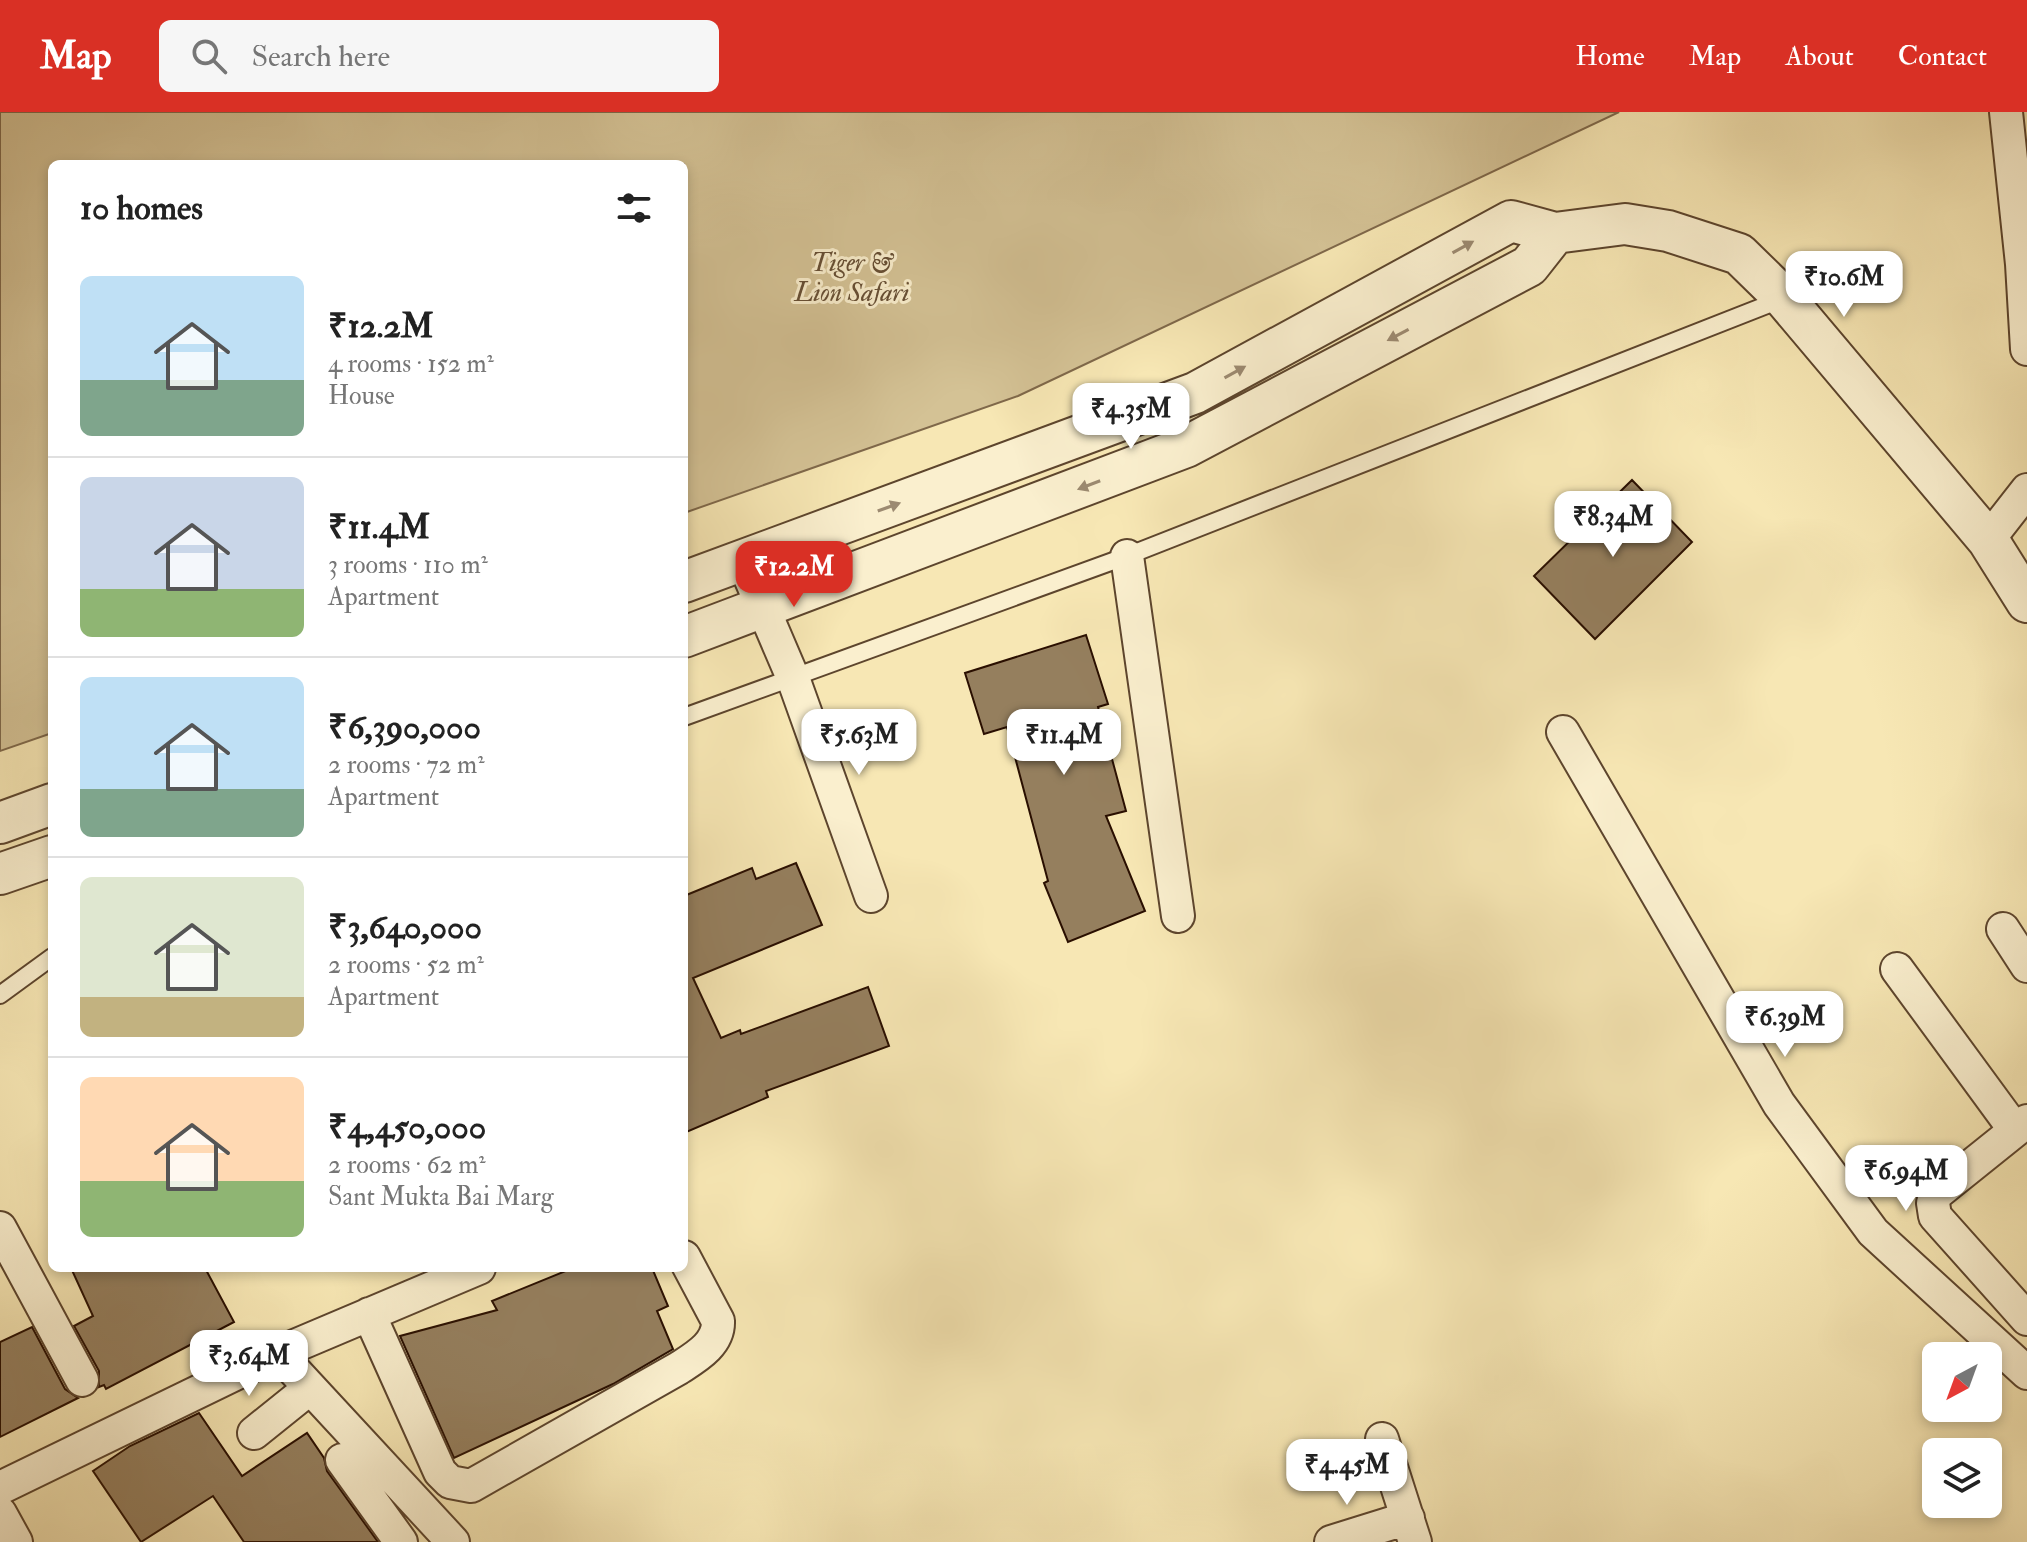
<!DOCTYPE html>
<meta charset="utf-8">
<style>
body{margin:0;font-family:"IM FELL Double Pica",serif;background:#f6f6f6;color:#222;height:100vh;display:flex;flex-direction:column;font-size:30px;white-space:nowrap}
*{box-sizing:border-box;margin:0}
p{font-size:26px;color:#767676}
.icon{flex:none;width:44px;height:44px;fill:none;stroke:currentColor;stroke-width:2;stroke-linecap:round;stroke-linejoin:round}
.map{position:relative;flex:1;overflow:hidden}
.side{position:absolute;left:48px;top:48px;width:640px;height:1112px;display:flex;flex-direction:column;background:#fff;border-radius:12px;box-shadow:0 4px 12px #0003}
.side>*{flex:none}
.needle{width:52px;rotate:221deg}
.buttons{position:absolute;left:1922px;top:1230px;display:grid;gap:16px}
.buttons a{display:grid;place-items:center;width:80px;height:80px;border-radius:12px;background:#fff;box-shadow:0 4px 12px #0003;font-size:40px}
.price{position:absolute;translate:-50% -68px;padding:0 18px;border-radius:16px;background:#fff;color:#222;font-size:26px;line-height:52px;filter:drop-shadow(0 2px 4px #0008)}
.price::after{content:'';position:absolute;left:50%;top:48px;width:24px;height:18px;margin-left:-12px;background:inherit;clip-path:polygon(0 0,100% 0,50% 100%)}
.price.current{background:#d93025;color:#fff}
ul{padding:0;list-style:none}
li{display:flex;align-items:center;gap:24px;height:200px;padding:0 32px}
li+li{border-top:2px solid #e0e0e0}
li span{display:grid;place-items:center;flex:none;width:224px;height:160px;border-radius:12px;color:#555}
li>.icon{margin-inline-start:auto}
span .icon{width:96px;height:96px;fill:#fffc;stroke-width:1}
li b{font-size:34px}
h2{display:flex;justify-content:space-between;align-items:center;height:96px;padding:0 32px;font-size:34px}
header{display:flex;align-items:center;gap:48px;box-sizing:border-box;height:112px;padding:0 40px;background:#d93025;color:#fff}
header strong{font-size:38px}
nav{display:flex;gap:44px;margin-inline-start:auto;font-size:28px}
.search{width:560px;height:72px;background:#f6f6f6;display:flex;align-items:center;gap:20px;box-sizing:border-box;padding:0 28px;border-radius:12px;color:#767676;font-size:30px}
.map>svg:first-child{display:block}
.green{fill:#d4c295;stroke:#7f684a;stroke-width:2}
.building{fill:#957f5e;stroke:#2a0f00;stroke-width:2}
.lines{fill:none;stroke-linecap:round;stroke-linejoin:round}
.service-casing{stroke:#5d452d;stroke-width:20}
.minor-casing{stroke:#5d452d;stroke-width:36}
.tertiary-casing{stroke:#5d452d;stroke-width:44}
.service{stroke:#faefce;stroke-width:16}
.minor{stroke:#faefce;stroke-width:32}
.tertiary{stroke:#faefce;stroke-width:40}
.oneway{fill:#9c8a71}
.labels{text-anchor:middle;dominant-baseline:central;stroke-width:6;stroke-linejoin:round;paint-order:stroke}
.park-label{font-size:26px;font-style:italic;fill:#664e34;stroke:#faefce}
</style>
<header>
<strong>Map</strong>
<div class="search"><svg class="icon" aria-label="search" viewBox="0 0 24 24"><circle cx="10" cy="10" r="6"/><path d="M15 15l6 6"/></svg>Search here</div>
<nav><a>Home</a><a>Map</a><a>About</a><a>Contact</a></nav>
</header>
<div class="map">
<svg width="2027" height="1430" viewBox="0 0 2027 1430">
<rect width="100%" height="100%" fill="#f7e7b4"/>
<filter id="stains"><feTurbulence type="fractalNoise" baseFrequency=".0025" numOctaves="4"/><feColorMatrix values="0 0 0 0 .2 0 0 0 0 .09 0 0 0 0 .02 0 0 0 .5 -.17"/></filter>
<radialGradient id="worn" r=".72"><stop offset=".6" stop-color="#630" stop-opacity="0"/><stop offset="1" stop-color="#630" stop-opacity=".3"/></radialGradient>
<!-- green -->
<path class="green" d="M0 0H1619L1018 284 684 401V52H52V621L0 639Z"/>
<!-- building -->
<path class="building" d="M1632 368 1692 430 1595 527 1534 464Z
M1086 523 1108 592 1098 595 1126 699 1106 704 1145 799 1068 830 1044 771 1048 769 1007 615 984 622 965 561Z
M796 751 822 813 693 866 721 926 740 918 741 922 868 875 889 934 766 979 768 985 684 1021V784L752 756 756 767Z
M71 1156H205L234 1210 106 1277 104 1273 99 1275V1259L74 1214 93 1204Z
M573 1156H652L668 1194 657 1199 673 1237 613 1272 454 1346 400 1224 497 1198 492 1189Z
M32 1215 65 1277 78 1286 0 1325V1230Z
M199 1301 242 1364 307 1321 324 1346 327 1359 378 1430H244L213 1384 141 1430 93 1359 130 1334Z"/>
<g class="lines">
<defs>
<path id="service" d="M684 605 1127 444 1782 187
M0 883 52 845"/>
<path id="minor" d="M2006 0 2022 152 2027 237
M1988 428 2027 378
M1127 444 1178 804
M743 449 793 566 871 784
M1563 620 1779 992 1873 1120 2027 1261
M2003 817 2027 854
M1897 857 2015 1018
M2027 1009 1936 1082 1933 1091 1935 1104 2027 1207
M0 1116 82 1268
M369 1202 440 1360 450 1370 471 1374 679 1256C696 1245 719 1232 718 1209L684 1145
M278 1241 479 1156
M254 1321 310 1276
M1382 1327 1415 1430
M342 1348 401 1430
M0 1376 278 1241 453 1430
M0 1401 16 1430
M1331 1430 1408 1406"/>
<path id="tertiary" d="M684 470 1195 281 1511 109 1555 121 1625 112 1668 119 1739 142 1784 186 1988 428 2027 490
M684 525 1186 335 1529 154 1555 121
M0 711 52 692
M0 762 52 744"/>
</defs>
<!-- service casing -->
<use href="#service" class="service-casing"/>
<!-- minor casing -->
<use href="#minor" class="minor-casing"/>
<!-- tertiary casing -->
<use href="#tertiary" class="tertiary-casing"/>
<!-- service -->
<use href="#service" class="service"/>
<!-- minor -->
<use href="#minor" class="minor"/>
<!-- tertiary -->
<use href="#tertiary" class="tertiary"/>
</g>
<!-- one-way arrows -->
<defs><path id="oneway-solid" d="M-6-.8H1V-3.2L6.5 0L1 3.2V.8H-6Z" transform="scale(2)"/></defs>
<g class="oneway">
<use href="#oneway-solid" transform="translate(1463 135) rotate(-29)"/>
<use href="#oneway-solid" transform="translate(1398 223) rotate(152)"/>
<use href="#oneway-solid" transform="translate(1235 260) rotate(-29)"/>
<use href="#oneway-solid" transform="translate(1089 373) rotate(159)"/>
<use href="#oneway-solid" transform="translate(889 395) rotate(-20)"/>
</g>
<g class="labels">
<!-- park labels -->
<g class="park-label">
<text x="852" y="151">Tiger &amp;<tspan x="852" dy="30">Lion Safari</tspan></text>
</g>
</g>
<rect width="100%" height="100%" filter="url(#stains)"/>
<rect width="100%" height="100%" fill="url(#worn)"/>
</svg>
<div class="buttons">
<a><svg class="needle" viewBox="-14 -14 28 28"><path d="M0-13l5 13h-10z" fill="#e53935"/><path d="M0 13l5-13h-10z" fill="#767676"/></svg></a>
<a><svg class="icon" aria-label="layers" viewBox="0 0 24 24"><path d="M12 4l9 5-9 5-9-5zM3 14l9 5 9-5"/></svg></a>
</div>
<b class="price" style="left:1844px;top:207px">₹10.6M</b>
<b class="price" style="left:1131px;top:339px">₹4.35M</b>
<b class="price" style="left:1613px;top:447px">₹8.34M</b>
<b class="price current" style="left:794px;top:497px">₹12.2M</b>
<b class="price" style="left:859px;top:665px">₹5.63M</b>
<b class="price" style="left:1064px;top:665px">₹11.4M</b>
<b class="price" style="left:1785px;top:947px">₹6.39M</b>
<b class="price" style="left:1906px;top:1101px">₹6.94M</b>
<b class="price" style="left:249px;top:1286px">₹3.64M</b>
<b class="price" style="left:1347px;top:1395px">₹4.45M</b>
<section class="side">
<h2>10 homes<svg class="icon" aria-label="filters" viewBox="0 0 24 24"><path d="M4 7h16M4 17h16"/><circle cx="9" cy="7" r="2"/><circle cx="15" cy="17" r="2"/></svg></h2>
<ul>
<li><span style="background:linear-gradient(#bfe0f5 65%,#7fa58c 0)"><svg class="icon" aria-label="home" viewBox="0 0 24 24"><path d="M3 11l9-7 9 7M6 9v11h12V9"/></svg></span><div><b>₹12.2M</b><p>4 rooms · 152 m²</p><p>House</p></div></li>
<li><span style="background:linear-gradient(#c9d6e8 70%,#8fb573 0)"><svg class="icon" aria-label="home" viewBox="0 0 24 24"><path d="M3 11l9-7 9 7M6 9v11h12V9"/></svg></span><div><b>₹11.4M</b><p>3 rooms · 110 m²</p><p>Apartment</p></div></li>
<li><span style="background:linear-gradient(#bfe0f5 70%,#7fa58c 0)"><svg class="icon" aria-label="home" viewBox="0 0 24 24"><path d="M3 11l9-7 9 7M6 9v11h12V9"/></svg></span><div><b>₹6,390,000</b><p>2 rooms · 72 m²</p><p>Apartment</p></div></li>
<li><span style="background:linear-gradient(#dfe7d0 75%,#c2b280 0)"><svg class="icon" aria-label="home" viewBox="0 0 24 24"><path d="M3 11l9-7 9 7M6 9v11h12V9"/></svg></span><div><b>₹3,640,000</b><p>2 rooms · 52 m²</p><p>Apartment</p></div></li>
<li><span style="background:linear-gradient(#ffd9b3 65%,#8fb573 0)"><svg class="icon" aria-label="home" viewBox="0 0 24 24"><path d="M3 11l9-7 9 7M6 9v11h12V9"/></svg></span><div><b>₹4,450,000</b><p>2 rooms · 62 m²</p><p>Sant Mukta Bai Marg</p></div></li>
</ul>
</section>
</div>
